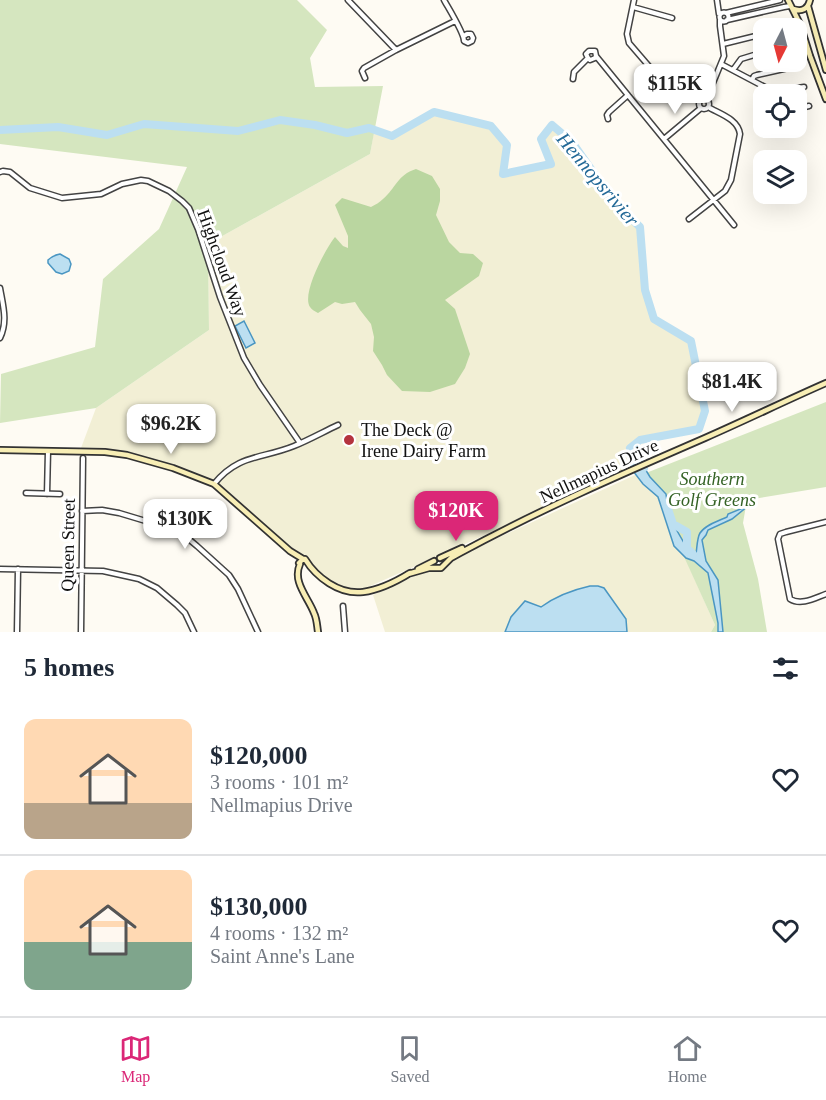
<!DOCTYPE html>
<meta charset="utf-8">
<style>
body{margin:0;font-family:Georgia,serif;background:#f2f2f3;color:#1f2937;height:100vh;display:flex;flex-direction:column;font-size:22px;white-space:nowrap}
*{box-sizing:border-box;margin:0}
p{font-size:20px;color:#747a83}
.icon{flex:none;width:33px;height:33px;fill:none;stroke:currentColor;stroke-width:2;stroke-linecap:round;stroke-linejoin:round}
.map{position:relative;height:632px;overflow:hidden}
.panel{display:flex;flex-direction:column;background:#fff;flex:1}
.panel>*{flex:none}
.needle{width:39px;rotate:186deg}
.buttons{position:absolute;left:753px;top:18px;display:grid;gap:12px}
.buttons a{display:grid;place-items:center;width:54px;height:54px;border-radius:12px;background:#fff;box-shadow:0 6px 24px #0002;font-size:30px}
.price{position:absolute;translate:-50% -51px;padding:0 14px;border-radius:12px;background:#fff;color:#222;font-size:20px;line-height:39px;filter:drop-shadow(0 2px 3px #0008)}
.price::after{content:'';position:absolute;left:50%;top:36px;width:18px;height:14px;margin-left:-9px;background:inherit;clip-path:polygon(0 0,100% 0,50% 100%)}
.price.selected{background:#db2777;color:#fff}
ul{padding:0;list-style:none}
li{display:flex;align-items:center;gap:18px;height:150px;padding:0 24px}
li+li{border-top:2px solid #e0e1e3}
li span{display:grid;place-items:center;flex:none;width:168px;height:120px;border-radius:12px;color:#555}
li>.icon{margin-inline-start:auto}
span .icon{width:72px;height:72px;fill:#fffc;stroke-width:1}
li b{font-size:26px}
h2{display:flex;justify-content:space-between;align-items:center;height:72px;padding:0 24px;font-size:26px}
.dock{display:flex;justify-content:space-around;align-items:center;height:84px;border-top:2px solid #e0e1e3;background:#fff;font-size:16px;color:#747a83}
.dock a{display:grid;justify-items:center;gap:3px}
.dock .selected{color:#db2777}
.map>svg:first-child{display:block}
.farmland{fill:#f2efd5}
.green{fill:#d5e6bf}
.forest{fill:#bad6a0}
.water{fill:#bcdff1;stroke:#4a96c2;stroke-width:1.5}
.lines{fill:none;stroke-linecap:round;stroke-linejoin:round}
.river{stroke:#bcdff1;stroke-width:8}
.street-casing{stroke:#434343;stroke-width:7}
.secondary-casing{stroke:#323232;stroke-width:8}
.street{stroke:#fff;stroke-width:4}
.secondary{stroke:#f8eeb5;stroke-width:4.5}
.poi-dot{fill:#b4333e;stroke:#fff;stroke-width:2}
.labels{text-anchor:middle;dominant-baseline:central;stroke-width:6;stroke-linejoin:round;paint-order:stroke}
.street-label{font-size:18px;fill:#101010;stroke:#fff}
.poi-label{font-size:18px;fill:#101010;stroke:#fff;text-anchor:start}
.park-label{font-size:18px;font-style:italic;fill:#346225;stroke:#fff}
.water-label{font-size:20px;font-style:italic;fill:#236997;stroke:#fff}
</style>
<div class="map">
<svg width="826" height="632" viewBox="0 0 826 632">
<rect width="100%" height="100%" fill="#fefbf3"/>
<!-- farmland -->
<path class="farmland" d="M434 112 491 126 507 145 504 174 551 164 541 139 552 125 572 142 615 203 640 227 645 290 653 319 691 341 705 411 699 429 640 440 630 448 641 466 359 591 329 583 215 483 133 454 81 448 96 408 209 330 208 244 370 154 374 132 393 136Z
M646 470 715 625 711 632H385L373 595Z"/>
<!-- green -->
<path class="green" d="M0 0H297L327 30 310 58 315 87 383 86 370 154 208 244 209 330 96 408 0 423 1 374 95 347 103 279 159 229 187 167 0 144Z
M826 402V487L747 500 743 523 758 579 767 632H711L715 625 646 473Z"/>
<!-- forest -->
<path class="forest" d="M416 169 432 176 440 189V201L436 215 449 242 460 253 473 254 483 263 479 276 445 300 455 309 470 354 465 368 455 384 430 392 402 391 387 375 382 365 373 351 374 337 371 324 360 310 355 302 342 304 335 302 318 313C315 311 312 310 310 307 301 294 326 248 335 237L343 246 348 248V236L335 205 342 198 371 207C375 205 380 202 383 199 396 188 397 175 416 169Z"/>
<!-- water -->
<path class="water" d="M60 254 69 259 71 264 69 271 62 274 56 272 48 263V260C52 256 55 255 60 254Z
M244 321 255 343 246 348 235 326Z
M628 457 641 462 650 477 666 494 668 509 672 522 687 548 696 554C697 548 697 538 700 533 705 525 718 521 727 517L728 514 748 506 732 519 708 530 706 535 702 540 706 561 718 580 723 632H718V623L708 573 694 561 686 558 674 546 658 497 643 484 633 471Z
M590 586H598L604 588 626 619 627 632H505L511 617 525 601 541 607C556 596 572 590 590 586Z"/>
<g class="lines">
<!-- river -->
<path class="river" d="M0 130 58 127 107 135 144 124 238 131 280 120 315 125 347 133 369 128 392 136 434 112 491 126 507 145 503 174 551 164 541 139 552 125 572 142 615 203 640 227 645 290 654 319 691 341 705 411 699 429 640 440 630 448 644 468
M666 503 673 524 687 532V548L693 554"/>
<defs>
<path id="street" d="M348 0 396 50
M444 0C449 9 464 33 464 41L468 43 472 41 473 38 471 34H467L464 36
M634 0 627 34 629 43 660 79 688 96 700 101
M717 0 719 14
M633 7 672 18
M719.5 17a4.5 4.5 0 1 1 9 0a4.5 4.5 0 1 1-9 0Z
M726 13 780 0
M727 20 784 7 790 6
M723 44 764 34
M596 56 595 58 590 60 588 58 586 54 589 51H595L596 56 734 225
M721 64 778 94
M733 70 741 59 764 52
M365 78 362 71 364 68 396 50 455 21
M573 79 574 72 588 58
M752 80 754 76 757 75 797 66
M778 94 784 90 804 87
M699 104a5 5 0 1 1 10 0a5 5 0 1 1-10 0Z
M706 100 724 56 720 26V20
M796 109 809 106
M608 119 607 115 609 112 628 95
M664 139 701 108
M0 172 3 171 10 172 30 188 62 198 101 194 122 184 141 180 148 181 169 191 182 201 189 208 198 229 220 297 244 358 260 385 300 443
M689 219 725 191 731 180 740 134C738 119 720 114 708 107
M0 288C3 306 8 321 0 338
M214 484C238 454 262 459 294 446 309 440 323 432 338 425
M26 493 60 494
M47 494 48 451
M82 511 102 510 119 513 179 531 197 546 229 575 238 589 258 632
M826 522 786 532 780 534 778 539 790 599C801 606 815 598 826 594
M0 569 103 571 139 579 157 588 177 605 185 613 194 632
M343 606 345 632
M17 632 18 569
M81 632 83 458"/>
<path id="secondary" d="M788 0 800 24 810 56 826 99
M808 6 826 70
M793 9C802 12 808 9 810 0
M0 450 105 452 127 455 173 468 214 484 290 551 303 559
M440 558 462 548
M299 563 302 560 305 559C316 577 339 595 363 592 378 590 397 581 410 573
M300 564C292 582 308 597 314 613 317 619 317 626 318 632
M418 569 434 561
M408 574 429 568H441L451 558 460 553C539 510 622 474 705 438 746 420 785 401 826 383"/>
</defs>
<!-- street casing -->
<use href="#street" class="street-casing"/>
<!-- secondary casing -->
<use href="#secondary" class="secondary-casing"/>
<!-- street -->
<use href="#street" class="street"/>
<!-- secondary -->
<use href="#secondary" class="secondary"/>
</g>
<!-- markers -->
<circle class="poi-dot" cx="349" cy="440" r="6"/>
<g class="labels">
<!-- street labels -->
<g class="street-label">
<text transform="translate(222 263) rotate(70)">Highcloud Way</text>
<text transform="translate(599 471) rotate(-25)">Nellmapius Drive</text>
<text transform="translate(68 545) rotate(-89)">Queen Street</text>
</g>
<!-- poi labels -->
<g class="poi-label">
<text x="361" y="430">The Deck @<tspan x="361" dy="21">Irene Dairy Farm</tspan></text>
</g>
<!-- park labels -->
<g class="park-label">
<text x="712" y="479">Southern<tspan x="712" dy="21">Golf Greens</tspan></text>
</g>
<!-- water labels -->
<g class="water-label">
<text transform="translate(598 179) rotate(50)">Hennopsrivier</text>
</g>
</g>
</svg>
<div class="buttons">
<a><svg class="needle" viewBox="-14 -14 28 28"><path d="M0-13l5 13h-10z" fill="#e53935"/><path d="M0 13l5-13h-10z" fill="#747a83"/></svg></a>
<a><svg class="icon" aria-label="locate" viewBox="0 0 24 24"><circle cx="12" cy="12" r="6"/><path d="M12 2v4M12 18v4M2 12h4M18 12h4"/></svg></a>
<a><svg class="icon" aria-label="layers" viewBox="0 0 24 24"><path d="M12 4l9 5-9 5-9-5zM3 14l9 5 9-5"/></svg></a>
</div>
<b class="price" style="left:675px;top:115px">$115K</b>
<b class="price" style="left:732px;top:413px">$81.4K</b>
<b class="price" style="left:171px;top:455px">$96.2K</b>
<b class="price selected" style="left:456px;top:542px">$120K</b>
<b class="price" style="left:185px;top:550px">$130K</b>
</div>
<section class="panel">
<h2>5 homes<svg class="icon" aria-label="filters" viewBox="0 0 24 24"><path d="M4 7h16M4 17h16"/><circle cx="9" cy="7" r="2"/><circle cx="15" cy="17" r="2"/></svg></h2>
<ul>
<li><span style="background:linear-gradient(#ffd9b3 70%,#b9a48a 0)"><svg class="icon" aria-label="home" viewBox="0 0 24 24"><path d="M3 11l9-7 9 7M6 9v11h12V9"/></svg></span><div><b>$120,000</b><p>3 rooms · 101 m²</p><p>Nellmapius Drive</p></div><svg class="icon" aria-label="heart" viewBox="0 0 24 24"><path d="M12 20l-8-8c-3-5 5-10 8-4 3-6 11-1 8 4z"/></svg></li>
<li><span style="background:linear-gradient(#ffd9b3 60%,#7fa58c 0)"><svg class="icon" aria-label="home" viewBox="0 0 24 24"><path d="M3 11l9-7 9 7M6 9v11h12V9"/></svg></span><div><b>$130,000</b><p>4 rooms · 132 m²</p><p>Saint Anne's Lane</p></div><svg class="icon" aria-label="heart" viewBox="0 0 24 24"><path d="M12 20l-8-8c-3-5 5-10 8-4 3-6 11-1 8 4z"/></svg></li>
</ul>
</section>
<nav class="dock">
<a class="selected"><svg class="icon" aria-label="map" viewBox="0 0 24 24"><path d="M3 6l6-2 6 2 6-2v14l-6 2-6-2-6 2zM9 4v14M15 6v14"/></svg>Map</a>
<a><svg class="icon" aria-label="saved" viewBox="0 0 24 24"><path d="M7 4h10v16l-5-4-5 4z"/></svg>Saved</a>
<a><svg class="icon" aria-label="home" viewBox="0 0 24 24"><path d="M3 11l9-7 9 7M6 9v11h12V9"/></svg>Home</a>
</nav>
